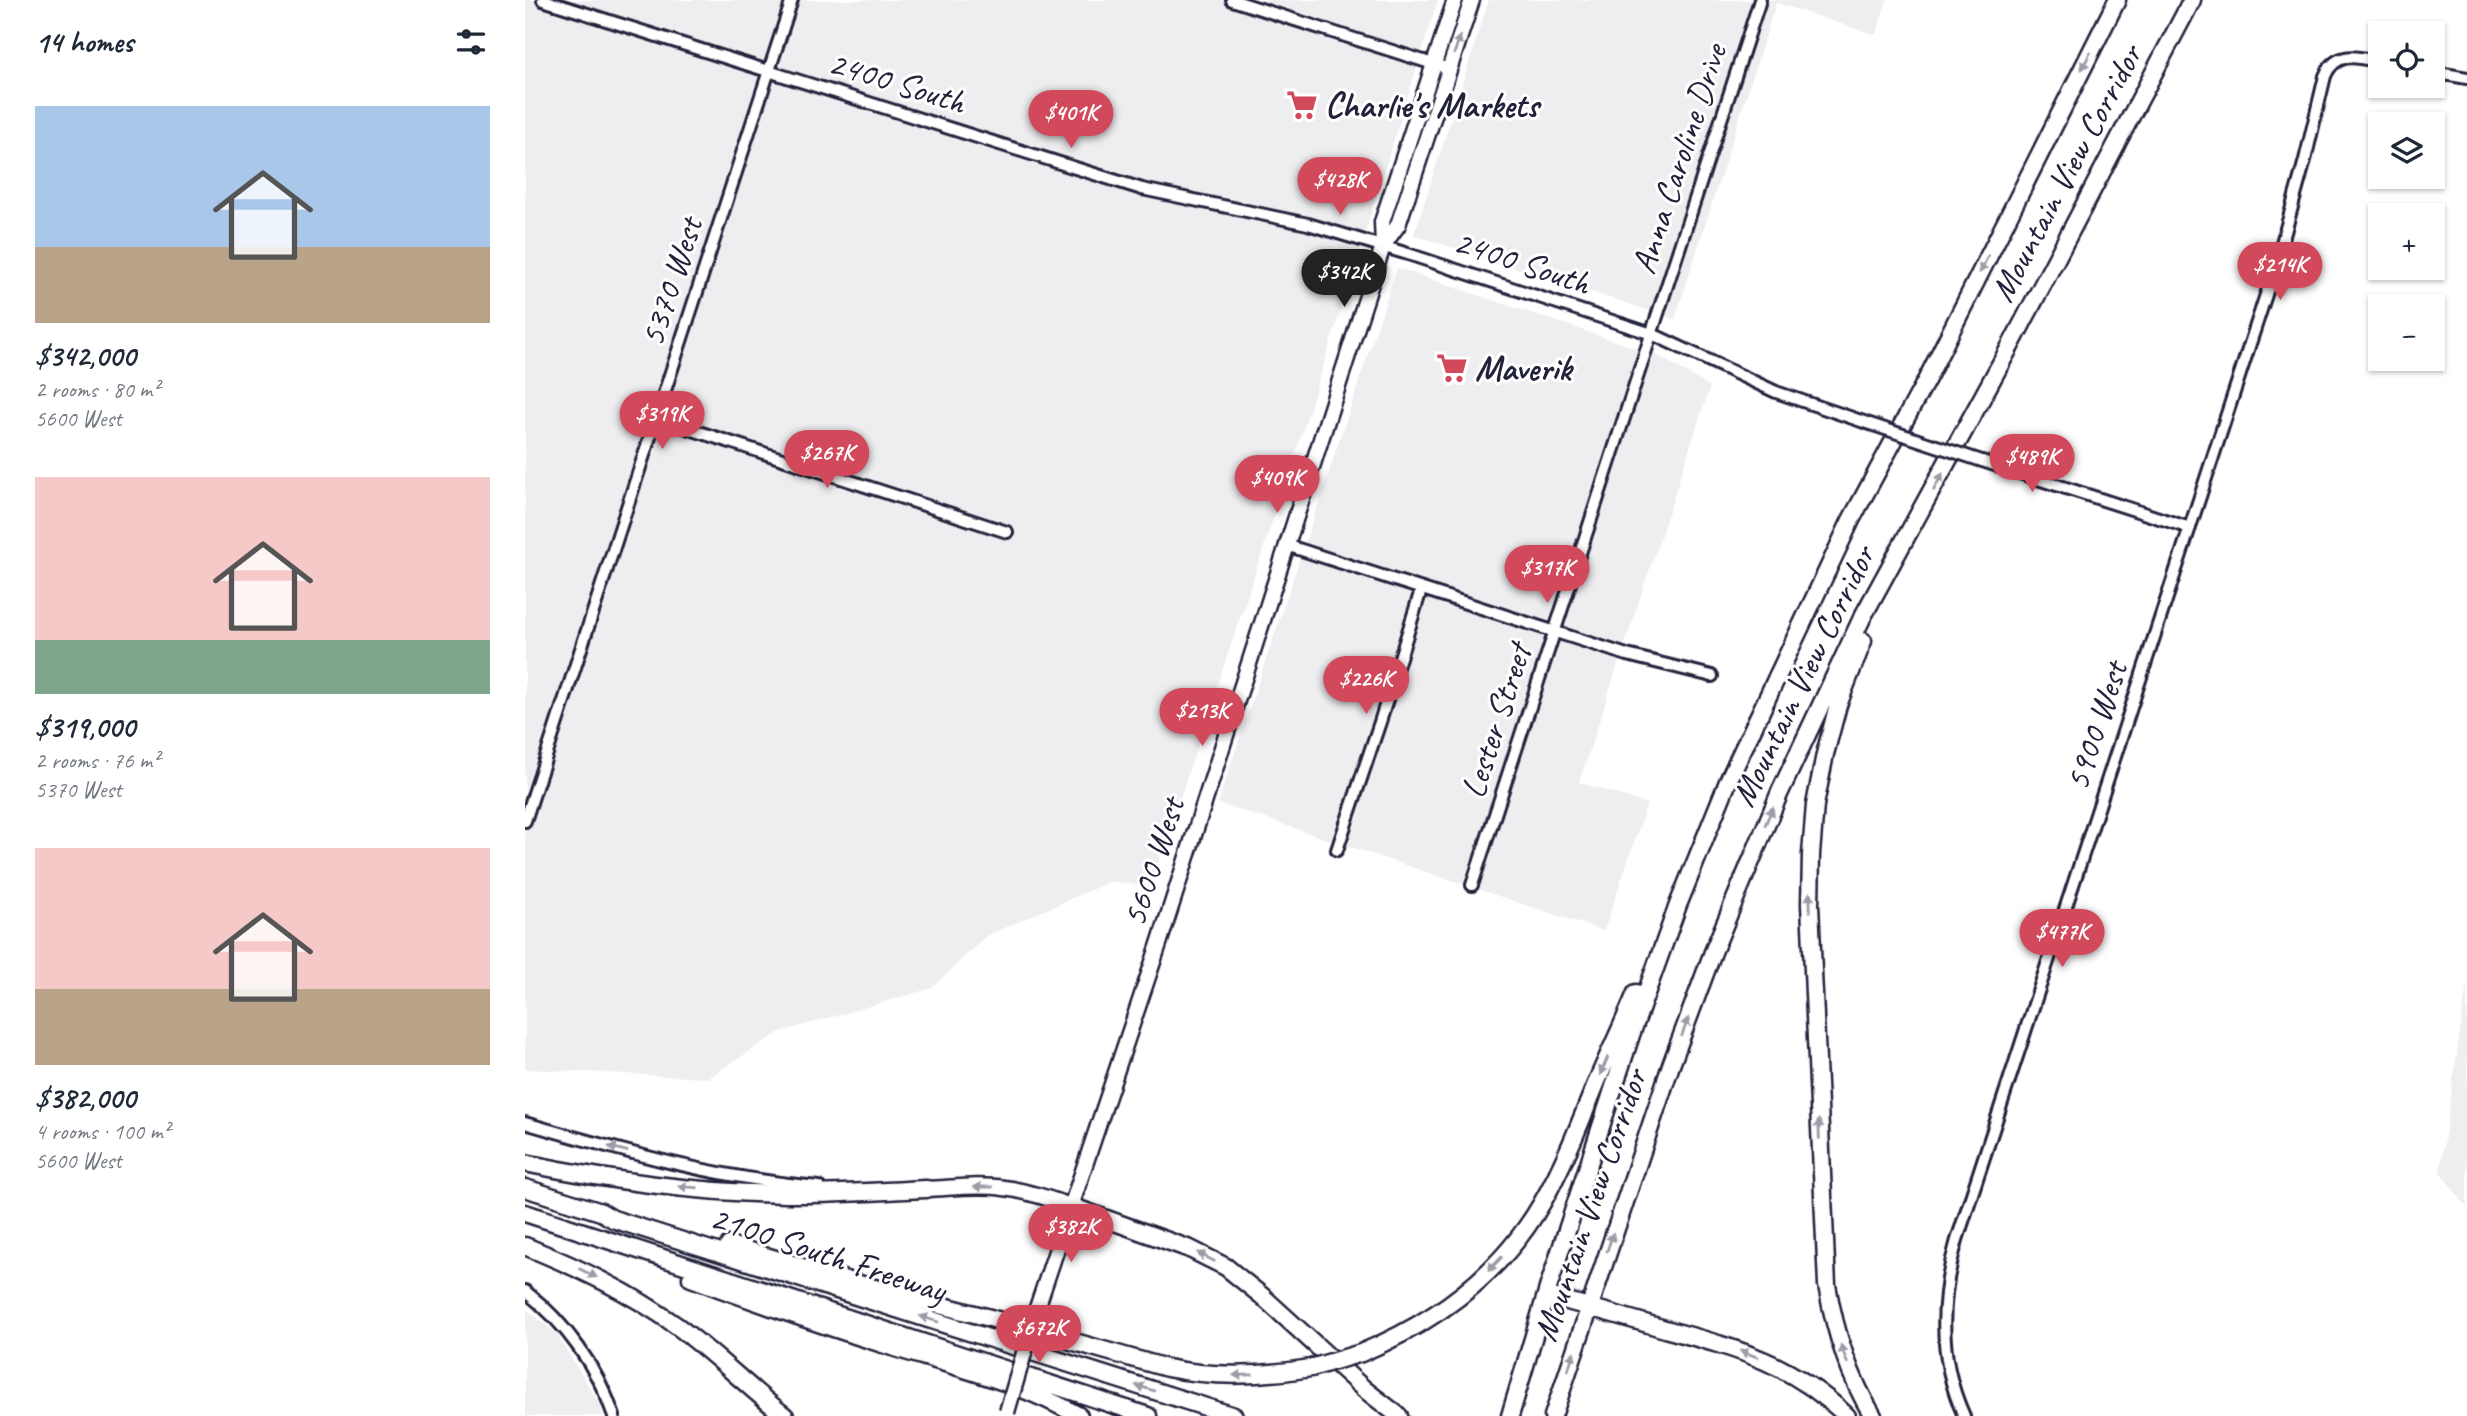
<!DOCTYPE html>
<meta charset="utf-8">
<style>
body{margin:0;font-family:Caveat,sans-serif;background:#f6f6f7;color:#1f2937;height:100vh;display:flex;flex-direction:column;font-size:26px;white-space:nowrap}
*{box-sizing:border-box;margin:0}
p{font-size:23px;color:#747a83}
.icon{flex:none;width:38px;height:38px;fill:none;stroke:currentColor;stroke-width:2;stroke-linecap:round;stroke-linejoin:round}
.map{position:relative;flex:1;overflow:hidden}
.panel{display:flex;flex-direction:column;background:#fff;width:525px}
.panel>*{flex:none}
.buttons{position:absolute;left:1843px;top:21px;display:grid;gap:14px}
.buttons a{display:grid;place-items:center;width:77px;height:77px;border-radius:0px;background:#fff;box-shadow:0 2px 5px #0004;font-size:35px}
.price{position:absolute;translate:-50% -60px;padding:0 16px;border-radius:24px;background:#d1495b;color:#fff;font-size:23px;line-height:46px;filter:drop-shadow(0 2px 4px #0008)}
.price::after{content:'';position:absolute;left:50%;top:42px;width:21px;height:16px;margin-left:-10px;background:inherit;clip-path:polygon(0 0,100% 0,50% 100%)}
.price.current{background:#222;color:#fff}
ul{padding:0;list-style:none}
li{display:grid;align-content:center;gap:14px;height:371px;padding:0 35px}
li span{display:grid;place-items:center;height:217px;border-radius:0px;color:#555}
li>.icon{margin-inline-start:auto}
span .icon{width:126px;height:126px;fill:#fffc;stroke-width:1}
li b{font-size:30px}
h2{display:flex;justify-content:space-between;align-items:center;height:84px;padding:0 35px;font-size:30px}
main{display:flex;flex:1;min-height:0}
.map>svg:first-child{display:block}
.built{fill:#eeeef1}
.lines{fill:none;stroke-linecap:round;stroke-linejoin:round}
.minor-casing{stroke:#22223b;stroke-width:16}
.major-casing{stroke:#22223b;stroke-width:19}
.highway-casing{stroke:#22223b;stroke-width:21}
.minor{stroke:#fff;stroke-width:10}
.major{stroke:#fff;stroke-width:14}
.highway{stroke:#fff;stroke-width:16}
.minor-bridge-casing{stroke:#22223b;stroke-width:16;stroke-linecap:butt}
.major-bridge-casing{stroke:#22223b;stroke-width:19;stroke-linecap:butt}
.highway-bridge-casing{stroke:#22223b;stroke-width:21;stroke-linecap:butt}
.minor-bridge{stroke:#fff;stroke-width:10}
.major-bridge{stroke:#fff;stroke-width:14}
.highway-bridge{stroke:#fff;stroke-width:16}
.oneway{fill:#9c9ca7}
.labels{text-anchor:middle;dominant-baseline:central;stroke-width:6;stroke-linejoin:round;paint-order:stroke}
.street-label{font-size:35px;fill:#22223b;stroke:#fff}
.poi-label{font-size:35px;font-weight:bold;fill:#22223b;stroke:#fff;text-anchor:start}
</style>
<main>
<section class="panel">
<h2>14 homes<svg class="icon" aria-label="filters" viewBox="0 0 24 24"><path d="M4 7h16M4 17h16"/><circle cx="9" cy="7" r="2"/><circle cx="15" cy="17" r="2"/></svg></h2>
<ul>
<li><span style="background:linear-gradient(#a9c7e8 65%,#b9a48a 0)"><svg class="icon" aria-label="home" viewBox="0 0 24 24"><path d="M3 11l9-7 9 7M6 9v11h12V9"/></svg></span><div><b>$342,000</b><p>2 rooms · 80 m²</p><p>5600 West</p></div></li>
<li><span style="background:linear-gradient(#f6c9c9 75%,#7fa58c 0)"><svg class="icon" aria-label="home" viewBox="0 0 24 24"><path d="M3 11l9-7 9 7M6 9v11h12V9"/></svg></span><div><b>$319,000</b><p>2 rooms · 76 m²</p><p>5370 West</p></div></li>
<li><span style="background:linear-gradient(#f6c9c9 65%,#b9a48a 0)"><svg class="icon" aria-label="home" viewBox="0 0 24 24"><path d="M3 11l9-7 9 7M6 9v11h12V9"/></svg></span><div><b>$382,000</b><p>4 rooms · 100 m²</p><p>5600 West</p></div></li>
</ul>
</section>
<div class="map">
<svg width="1942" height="1416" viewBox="0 0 1942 1416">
<rect width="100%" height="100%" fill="#fff"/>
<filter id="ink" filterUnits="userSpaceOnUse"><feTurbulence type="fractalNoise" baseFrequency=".0143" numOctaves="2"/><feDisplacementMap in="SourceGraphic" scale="14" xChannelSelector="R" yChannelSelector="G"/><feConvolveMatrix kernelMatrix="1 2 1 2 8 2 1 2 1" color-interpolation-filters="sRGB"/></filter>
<g filter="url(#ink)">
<!-- built -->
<path class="built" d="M0 0H913L777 433 625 887 586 881 461 936 407 988 255 1032 183 1078 0 1069Z
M964 0H1362L1351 35 1251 3 1150 319 889 235Z
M872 268 1134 356 1185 387 1054 782 1122 804 1079 931 693 803Z
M1942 983V1207L1915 1172Z
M0 1308 31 1333 75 1405 78 1416H0Z"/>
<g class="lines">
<defs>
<path id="minor" d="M18 0 617 189 783 224 883 254 1127 334 1251 392 1342 423
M707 0 924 69
M1908 72 1942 78
M131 418 482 532
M1457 461 1665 528
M761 545 1102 655 1187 676
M0 821 267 0
M812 850 855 722 896 590
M947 885 1235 0
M0 1123C97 1151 193 1179 294 1187
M0 1291C41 1323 72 1367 89 1416
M1439 1416C1413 1359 1415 1298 1432 1240L1752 261 1780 160 1800 76C1811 50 1833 57 1855 62"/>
<path id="major" d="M858 246 857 222 930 0
M402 1189C427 1188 454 1184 479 1188 503 1191 525 1199 548 1207
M512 1308 634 944 858 246 873 225 947 0"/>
<path id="highway" d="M1338 641 1313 705 1300 754 1290 805 1286 854 1285 904 1302 1285C1310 1332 1323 1375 1348 1416
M0 1163C86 1181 174 1193 262 1194 309 1195 355 1191 402 1189
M0 1188 76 1212 88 1219 709 1416
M548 1207 665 1249 701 1267 737 1296 839 1389 874 1416
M0 1213 623 1416
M204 1245 334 1284 465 1318 642 1368C690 1378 738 1376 786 1368
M0 1246C54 1268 105 1292 152 1326 190 1354 223 1387 260 1416
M166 1278C231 1302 297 1325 364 1346 428 1366 495 1382 554 1416
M1021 1295C1060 1306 1100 1317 1140 1329 1213 1349 1265 1362 1322 1416
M836 1353C910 1322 976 1274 1017 1203 1038 1166 1054 1126 1070 1086 1083 1055 1098 1025 1111 993
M985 1416 1024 1285 1106 1035 1153 905 1204 779 1326 520 1403 377 1592 0
M1028 1416 1146 1065 1188 952 1255 792 1337 618 1488 341 1667 0"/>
</defs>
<!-- minor casing -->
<use href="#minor" class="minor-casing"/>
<!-- major casing -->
<use href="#major" class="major-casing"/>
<!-- highway casing -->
<use href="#highway" class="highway-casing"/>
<!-- minor -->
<use href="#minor" class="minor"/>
<!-- major -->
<use href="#major" class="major"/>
<!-- highway -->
<use href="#highway" class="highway"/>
<defs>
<path id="minor-bridge" d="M1342 423 1457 461"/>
<path id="major-bridge" d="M482 1412 512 1308"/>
<path id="highway-bridge" d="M786 1368 836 1353"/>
</defs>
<!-- minor-bridge casing -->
<use href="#minor-bridge" class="minor-bridge-casing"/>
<!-- major-bridge casing -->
<use href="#major-bridge" class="major-bridge-casing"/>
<!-- highway-bridge casing -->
<use href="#highway-bridge" class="highway-bridge-casing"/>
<!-- minor-bridge -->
<use href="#minor-bridge" class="minor-bridge"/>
<!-- major-bridge -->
<use href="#major-bridge" class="major-bridge"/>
<!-- highway-bridge -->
<use href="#highway-bridge" class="highway-bridge"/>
</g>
<!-- one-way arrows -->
<defs><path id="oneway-solid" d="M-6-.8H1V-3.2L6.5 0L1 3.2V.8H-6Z" transform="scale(1.75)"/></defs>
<g class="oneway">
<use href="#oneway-solid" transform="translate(932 45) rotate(-72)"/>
<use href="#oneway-solid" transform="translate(1561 61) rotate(117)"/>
<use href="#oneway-solid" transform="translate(1459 264) rotate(117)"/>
<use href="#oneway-solid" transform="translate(1413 482) rotate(-62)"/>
<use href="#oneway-solid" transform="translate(1244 816) rotate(-66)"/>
<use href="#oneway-solid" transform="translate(1285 902) rotate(-91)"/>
<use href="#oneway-solid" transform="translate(1160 1027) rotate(-70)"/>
<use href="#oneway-solid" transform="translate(1079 1066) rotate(113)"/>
<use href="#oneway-solid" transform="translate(1294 1129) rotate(-92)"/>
<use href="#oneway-solid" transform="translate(93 1149) rotate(-165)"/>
<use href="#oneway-solid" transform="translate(163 1187) rotate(-175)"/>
<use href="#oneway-solid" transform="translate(458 1187) rotate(180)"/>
<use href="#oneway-solid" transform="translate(1085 1242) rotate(-71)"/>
<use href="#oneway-solid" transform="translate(681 1257) rotate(-153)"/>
<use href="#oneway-solid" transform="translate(970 1264) rotate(134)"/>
<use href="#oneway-solid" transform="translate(63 1273) rotate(26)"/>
<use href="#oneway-solid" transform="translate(404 1319) rotate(-162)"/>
<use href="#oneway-solid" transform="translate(1224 1354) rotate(-160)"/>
<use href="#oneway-solid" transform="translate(1319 1354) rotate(-110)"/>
<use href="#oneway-solid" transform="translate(1046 1361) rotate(-72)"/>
<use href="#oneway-solid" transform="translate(718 1375) rotate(179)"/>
<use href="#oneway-solid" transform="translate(620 1388) rotate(-163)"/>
</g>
</g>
<!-- icons -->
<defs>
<symbol id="supermarket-bare" viewBox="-9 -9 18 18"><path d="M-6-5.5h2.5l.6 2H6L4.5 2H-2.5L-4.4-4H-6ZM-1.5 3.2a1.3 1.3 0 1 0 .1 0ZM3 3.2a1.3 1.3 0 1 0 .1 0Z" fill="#d1495b" stroke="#fff" stroke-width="2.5" paint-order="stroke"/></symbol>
</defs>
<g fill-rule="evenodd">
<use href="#supermarket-bare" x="755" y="83" width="44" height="44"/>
<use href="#supermarket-bare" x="905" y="346" width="44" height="44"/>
</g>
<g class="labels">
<!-- street labels -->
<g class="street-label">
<text transform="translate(372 82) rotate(17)">2400 South</text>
<text transform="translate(1154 159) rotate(-72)">Anna Caroline Drive</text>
<text transform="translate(1541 173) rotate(-62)">Mountain View Corridor</text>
<text transform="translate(997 262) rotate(18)">2400 South</text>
<text transform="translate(146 282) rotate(-72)">5370 West</text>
<text transform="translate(1278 676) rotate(-64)">Mountain View Corridor</text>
<text transform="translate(971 721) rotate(-72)">Lester Street</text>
<text transform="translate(1571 726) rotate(-72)">5900 West</text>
<text transform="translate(628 862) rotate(-72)">5600 West</text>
<text transform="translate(1065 1205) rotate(-71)">Mountain View Corridor</text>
<text transform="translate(303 1254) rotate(18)">2100 South Freeway</text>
</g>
<!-- poi labels -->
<g class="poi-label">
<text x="800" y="105">Charlie's Markets</text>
<text x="950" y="368">Maverik</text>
</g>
</g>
</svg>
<div class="buttons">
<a><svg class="icon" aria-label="locate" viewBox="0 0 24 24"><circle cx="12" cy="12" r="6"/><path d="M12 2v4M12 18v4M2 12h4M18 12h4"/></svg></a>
<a><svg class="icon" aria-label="layers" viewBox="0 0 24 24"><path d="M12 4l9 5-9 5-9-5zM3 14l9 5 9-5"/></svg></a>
<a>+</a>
<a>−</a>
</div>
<b class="price" style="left:546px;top:150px">$401K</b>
<b class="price" style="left:815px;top:217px">$428K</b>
<b class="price" style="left:1755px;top:302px">$214K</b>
<b class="price current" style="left:819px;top:309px">$342K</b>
<b class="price" style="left:137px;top:451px">$319K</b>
<b class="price" style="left:302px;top:490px">$267K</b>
<b class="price" style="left:1507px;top:494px">$489K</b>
<b class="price" style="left:752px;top:515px">$409K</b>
<b class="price" style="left:1022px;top:605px">$317K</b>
<b class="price" style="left:841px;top:716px">$226K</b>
<b class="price" style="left:677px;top:748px">$213K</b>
<b class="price" style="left:1537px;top:969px">$477K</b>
<b class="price" style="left:546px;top:1264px">$382K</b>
<b class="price" style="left:514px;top:1365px">$672K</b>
</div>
</main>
